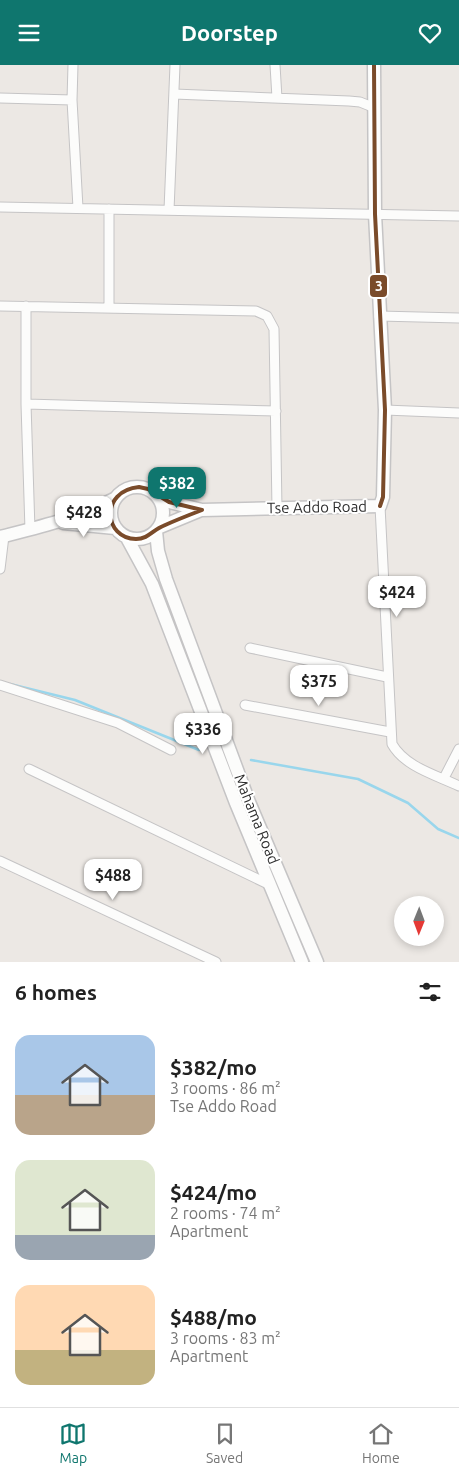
<!DOCTYPE html>
<meta charset="utf-8">
<style>
body{margin:0;font-family:Ubuntu,sans-serif;background:#f2f2f2;color:#222;height:100vh;display:flex;flex-direction:column;font-size:19px;white-space:nowrap}
*{box-sizing:border-box;margin:0}
p{font-size:16px;color:#767676}
.icon{flex:none;width:28px;height:28px;fill:none;stroke:currentColor;stroke-width:2;stroke-linecap:round;stroke-linejoin:round}
.map{position:relative;height:897px;overflow:hidden}
.details{display:flex;flex-direction:column;background:#fff;flex:1}
.details>*{flex:none}
.needle{width:32px;rotate:181deg}
.tools{position:absolute;left:394px;top:831px;display:grid;gap:10px}
.tools a{display:grid;place-items:center;width:50px;height:50px;border-radius:50%;background:#fff;box-shadow:0 2px 8px #0003;font-size:25px}
.price{position:absolute;translate:-50% -42px;padding:0 11px;border-radius:10px;background:#fff;color:#222;font-size:16px;line-height:32px;filter:drop-shadow(0 1px 2px #0008)}
.price::after{content:'';position:absolute;left:50%;top:30px;width:15px;height:11px;margin-left:-8px;background:inherit;clip-path:polygon(0 0,100% 0,50% 100%)}
.price.current{background:#0f766e;color:#fff}
ul{padding:0;list-style:none}
li{display:flex;align-items:center;gap:15px;height:125px;padding:0 15px}
li span{display:grid;place-items:center;flex:none;width:140px;height:100px;border-radius:15px;color:#555}
li>.icon{margin-inline-start:auto}
span .icon{width:60px;height:60px;fill:#fffc;stroke-width:1}
li b{font-size:21px}
h2{display:flex;justify-content:space-between;align-items:center;height:60px;padding:0 15px;font-size:21px}
header{display:flex;justify-content:space-between;align-items:center;height:65px;padding:0 15px;background:#0f766e;color:#fff;font-size:22px;font-weight:700}
.tabs{display:flex;justify-content:space-around;align-items:center;height:70px;border-top:1px solid #e0e0e0;background:#fff;font-size:14px;color:#767676}
.tabs a{display:grid;justify-items:center;gap:2px}
.tabs .current{color:#0f766e}
.map>svg:first-child{display:block}
.lines{fill:none;stroke-linecap:round;stroke-linejoin:round}
.stream{stroke:#99d6ec;stroke-width:2.5}
.street-casing{stroke:#c5c4c5;stroke-width:11}
.secondary-casing{stroke:#c5c4c5;stroke-width:15}
.street{stroke:#fcfcfb;stroke-width:9}
.secondary{stroke:#fcfcfb;stroke-width:12}
.bus-1-casing{stroke:#fff;stroke-width:8}
.bus-1{stroke:#7a4b2a;stroke-width:4}
.labels{text-anchor:middle;dominant-baseline:central;stroke-width:4;stroke-linejoin:round;paint-order:stroke}
.street-label{font-size:15px;fill:#2e2e2e;stroke:#fff}
.line-badge{stroke:#fff;stroke-width:2}
.badge-label{font-size:14px;text-anchor:middle;font-weight:bold;fill:#fff}
</style>
<header><svg class="icon" aria-label="menu" viewBox="0 0 24 24"><path d="M4 6h16M4 12h16M4 18h16"/></svg>Doorstep<svg class="icon" aria-label="heart" viewBox="0 0 24 24"><path d="M12 20l-8-8c-3-5 5-10 8-4 3-6 11-1 8 4z"/></svg></header>
<div class="map">
<svg width="459" height="897" viewBox="0 0 459 897">
<rect width="100%" height="100%" fill="#ece8e4"/>
<g class="lines">
<!-- stream -->
<path class="stream" d="M10 619 75 635 199 685
M251 695 358 714 408 738 438 764 459 773"/>
<defs>
<path id="street" d="M73 0 72 35 78 143
M275 0 277 33
M174 29 349 36 360 37 375 43
M0 33 72 35
M0 142 459 151
M109 144V243
M169 145 175 0
M0 241 256 246 267 251 274 264 277 444
M26 241V339L30 465
M379 251 459 253
M26 339 276 346
M385 345 459 348
M380 441 392 679C405 702 436 710 459 721
M0 504 4 471
M250 583 387 612
M0 620 118 658 171 685
M245 640 390 667
M29 704 270 820
M444 713 459 684
M0 796 216 897"/>
<path id="secondary" d="M111 448a26 26 0 1 1 52 0a26 26 0 1 1-52 0Z
M156 430 169 437 202 445 380 441 383 432 385 345 375 149 374 0
M63 458 115 463
M160 462 201 445
M156 466 158 486 166 514 249 737 317 897
M0 472C39 462 78 453 114 434
M127 473 152 519 236 738 302 897"/>
</defs>
<!-- street casing -->
<use href="#street" class="street-casing"/>
<!-- secondary casing -->
<use href="#secondary" class="secondary-casing"/>
<!-- street -->
<use href="#street" class="street"/>
<!-- secondary -->
<use href="#secondary" class="secondary"/>
<defs>
<path id="bus-1" d="M374 0 375 149 385 345 383 432 380 441
M139 422 148 424 169 437 202 445C189 450 176 455 163 461 153 465 148 474 136 474 104 474 99 426 139 422Z"/>
</defs>
<!-- bus-1 casing -->
<use href="#bus-1" class="bus-1-casing"/>
<!-- bus-1 -->
<use href="#bus-1" class="bus-1"/>
</g>
<g class="labels">
<!-- street labels -->
<g class="street-label">
<text transform="translate(317 442) rotate(-1)">Tse Addo Road</text>
<text transform="translate(257 754) rotate(68)">Mahama Road</text>
</g>
</g>
<rect class="line-badge" x="369" y="209" width="19" height="24" rx="5" fill="#7a4b2a"/>
<g class="badge-label">
<text x="379" y="226">3</text>
</g>
</svg>
<div class="tools">
<a><svg class="needle" viewBox="-14 -14 28 28"><path d="M0-13l5 13h-10z" fill="#e53935"/><path d="M0 13l5-13h-10z" fill="#767676"/></svg></a>
</div>
<b class="price current" style="left:177px;top:444px">$382</b>
<b class="price" style="left:84px;top:473px">$428</b>
<b class="price" style="left:397px;top:553px">$424</b>
<b class="price" style="left:319px;top:642px">$375</b>
<b class="price" style="left:203px;top:690px">$336</b>
<b class="price" style="left:113px;top:836px">$488</b>
</div>
<section class="details">
<h2>6 homes<svg class="icon" aria-label="filters" viewBox="0 0 24 24"><path d="M4 7h16M4 17h16"/><circle cx="9" cy="7" r="2"/><circle cx="15" cy="17" r="2"/></svg></h2>
<ul>
<li><span style="background:linear-gradient(#a9c7e8 60%,#b9a48a 0)"><svg class="icon" aria-label="home" viewBox="0 0 24 24"><path d="M3 11l9-7 9 7M6 9v11h12V9"/></svg></span><div><b>$382/mo</b><p>3 rooms · 86 m²</p><p>Tse Addo Road</p></div></li>
<li><span style="background:linear-gradient(#dfe7d0 75%,#9aa5b1 0)"><svg class="icon" aria-label="home" viewBox="0 0 24 24"><path d="M3 11l9-7 9 7M6 9v11h12V9"/></svg></span><div><b>$424/mo</b><p>2 rooms · 74 m²</p><p>Apartment</p></div></li>
<li><span style="background:linear-gradient(#ffd9b3 65%,#c2b280 0)"><svg class="icon" aria-label="home" viewBox="0 0 24 24"><path d="M3 11l9-7 9 7M6 9v11h12V9"/></svg></span><div><b>$488/mo</b><p>3 rooms · 83 m²</p><p>Apartment</p></div></li>
</ul>
</section>
<nav class="tabs">
<a class="current"><svg class="icon" aria-label="map" viewBox="0 0 24 24"><path d="M3 6l6-2 6 2 6-2v14l-6 2-6-2-6 2zM9 4v14M15 6v14"/></svg>Map</a>
<a><svg class="icon" aria-label="saved" viewBox="0 0 24 24"><path d="M7 4h10v16l-5-4-5 4z"/></svg>Saved</a>
<a><svg class="icon" aria-label="home" viewBox="0 0 24 24"><path d="M3 11l9-7 9 7M6 9v11h12V9"/></svg>Home</a>
</nav>
